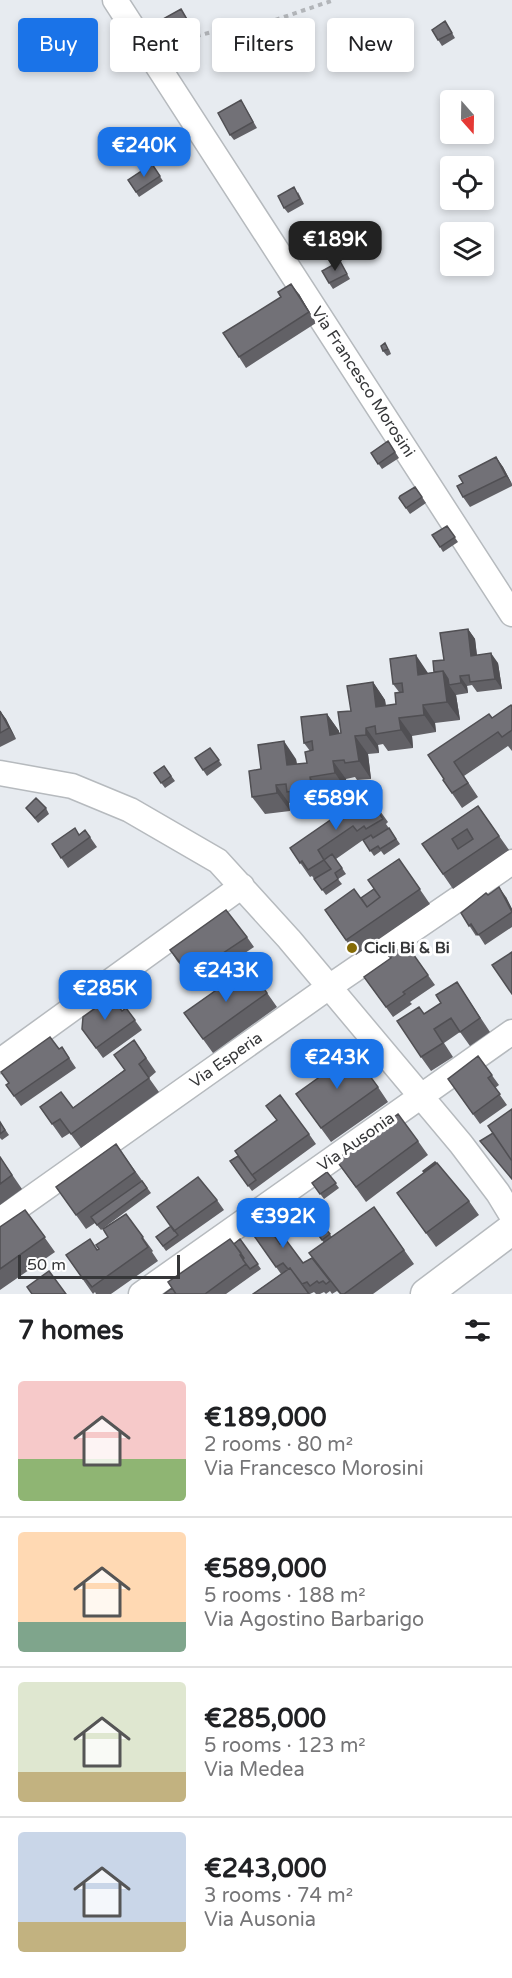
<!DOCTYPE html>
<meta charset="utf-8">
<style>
body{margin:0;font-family:"Varela Round",sans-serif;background:#f6f6f6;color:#202124;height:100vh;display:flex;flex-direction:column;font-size:22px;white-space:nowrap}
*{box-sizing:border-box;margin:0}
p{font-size:20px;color:#757577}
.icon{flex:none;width:33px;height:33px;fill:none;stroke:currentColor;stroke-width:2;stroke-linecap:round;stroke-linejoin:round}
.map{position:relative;height:1294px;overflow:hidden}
.drawer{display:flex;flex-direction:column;background:#fff;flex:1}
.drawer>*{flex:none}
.top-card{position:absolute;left:18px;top:18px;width:477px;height:54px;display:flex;gap:12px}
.needle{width:39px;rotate:160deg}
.fabs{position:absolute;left:440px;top:90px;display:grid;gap:12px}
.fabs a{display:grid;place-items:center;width:54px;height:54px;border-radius:6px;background:#fff;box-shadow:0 3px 9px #0003;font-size:30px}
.scale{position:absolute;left:18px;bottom:15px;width:162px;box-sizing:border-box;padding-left:6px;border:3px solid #363739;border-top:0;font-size:16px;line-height:21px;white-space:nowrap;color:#363739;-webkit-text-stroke:4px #fff;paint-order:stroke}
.price{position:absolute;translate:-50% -51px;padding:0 14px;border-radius:12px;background:#1a73e8;color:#fff;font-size:20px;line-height:39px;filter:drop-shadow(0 2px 3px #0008)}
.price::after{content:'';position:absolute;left:50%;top:36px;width:18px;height:14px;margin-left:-9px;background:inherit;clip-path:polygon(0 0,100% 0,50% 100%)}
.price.current{background:#222;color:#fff}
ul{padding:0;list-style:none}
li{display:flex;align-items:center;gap:18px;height:150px;padding:0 18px}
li+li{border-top:2px solid #e0e0e0}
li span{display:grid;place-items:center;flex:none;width:168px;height:120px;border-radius:6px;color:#555}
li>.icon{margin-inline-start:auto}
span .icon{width:72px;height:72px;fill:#fffc;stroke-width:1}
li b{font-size:26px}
h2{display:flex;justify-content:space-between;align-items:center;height:72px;padding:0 18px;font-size:26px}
.chip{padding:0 21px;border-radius:6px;background:#fff;box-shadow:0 3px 9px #0003;font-size:21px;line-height:54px}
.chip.current{background:#1a73e8;color:#fff}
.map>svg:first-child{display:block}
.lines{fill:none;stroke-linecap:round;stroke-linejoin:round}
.minor-casing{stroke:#b6babe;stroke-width:27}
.tertiary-casing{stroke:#b6babe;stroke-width:33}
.path{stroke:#b2b5b9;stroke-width:4;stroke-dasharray:4.5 4.5;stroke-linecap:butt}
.minor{stroke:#fff;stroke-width:24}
.tertiary{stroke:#fff;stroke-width:30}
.wall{fill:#626166}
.shaded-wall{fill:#504f53}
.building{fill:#727177;stroke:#504f53;stroke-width:1.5;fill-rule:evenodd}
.poi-dot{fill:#856b06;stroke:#fff;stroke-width:2}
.labels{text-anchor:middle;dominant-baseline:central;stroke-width:6;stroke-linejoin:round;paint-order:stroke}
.street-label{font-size:16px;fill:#363739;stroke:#fff}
.poi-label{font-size:16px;font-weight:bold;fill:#363739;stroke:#fff;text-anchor:start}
</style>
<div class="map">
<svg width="512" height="1294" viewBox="0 0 512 1294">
<rect width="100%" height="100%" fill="#e7ebf0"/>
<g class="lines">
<defs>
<path id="minor" d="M115 0 512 614
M0 773 72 786 130 810 218 861 289 939 461 1144 498 1193 512 1216
M0 1061 242 886
M0 1220 329 987 512 862
M141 1294 512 1032"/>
<path id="tertiary" d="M426 1294 511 1230"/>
</defs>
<!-- minor casing -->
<use href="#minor" class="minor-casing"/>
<!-- tertiary casing -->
<use href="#tertiary" class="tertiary-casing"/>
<!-- path -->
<path class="path" d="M170 43 212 32 275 20 334 0"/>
<!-- minor -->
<use href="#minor" class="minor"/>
<!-- tertiary -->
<use href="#tertiary" class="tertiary"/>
</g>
<!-- wall -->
<path class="wall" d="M184 14 192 26 174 36 170 31Z
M445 21 455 38 442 46 432 30Z
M241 100 257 128 234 140 230 135Z
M152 164 163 181 139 197 128 180Z
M298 192 304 204 288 213 284 208Z
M343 267 350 279 333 289 329 283Z
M299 294 316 323 246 368 239 357Z
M389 349 391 354 387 356 383 351Z
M388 441 399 458 382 469 371 453Z
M496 457 503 467 512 484V486L470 507 463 497V483Z
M415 487 426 503 410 514 399 498Z
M447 526 458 542 443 552 440 547Z
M468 629 475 639 477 655 498 663 502 689 477 692 472 685 467 686 468 693 456 695 460 720 435 723 436 732 412 736 413 748 388 751 383 744 378 745 379 753 368 754 371 779 357 780 355 777 346 779 347 791 322 794 324 806 299 810 294 802 289 803 290 811 265 814 252 797 261 769 296 759 297 764 307 763 310 751 304 743 327 714 339 731V733H341L351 711 373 682 385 700 386 706 396 704 399 692 393 684 428 673 434 672Z
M512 707V751L508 746 464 776 478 797 462 808 443 780 444 779 428 755Z
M0 711 6 719 16 739 0 747Z
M210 748 222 765 207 776 195 758Z
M164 766 175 781 165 788 154 773Z
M368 794 388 822 386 824 400 844 384 855 381 851 374 856 363 840 336 859 346 874 338 879 342 884 326 895 312 876 310 877 290 848Z
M478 806 509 850 453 889 422 844Z
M26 808H46L49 814 38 823Z
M80 835 90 837 97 847 68 868 52 844Z
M399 859 430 904 356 955 325 910 361 898 374 889Z
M488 895 506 897 512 909V927L485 945 478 934 476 936 461 913Z
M247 937 254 947 197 985 177 961 170 950Z
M406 944 435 985 410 1002 412 1004 393 1017 364 977 391 958Z
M249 967 277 1007 213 1053 184 1013Z
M457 982 490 1032 470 1046 460 1032 444 1043 453 1057 431 1071 421 1057 424 1014 441 1003Z
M126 1008 142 1030 103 1058 82 1029 122 1011Z
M134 1040 156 1072 149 1078 159 1092 81 1148 70 1133 62 1138 40 1107 73 1108 124 1070Z
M62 1047 76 1068 21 1106 6 1085Z
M478 1056 499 1085 495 1088 507 1105 480 1124 448 1079Z
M378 1087 388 1102 331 1142 296 1094Z
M0 1122 9 1135 2 1140 0 1138Z
M309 1134 316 1144 252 1191 230 1161Z
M418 1141 428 1155 366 1202 336 1160Z
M116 1144 151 1193 101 1230 95 1223 86 1229 56 1187Z
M0 1157 22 1189 0 1205Z
M327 1172 339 1188 324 1199 312 1183Z
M397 1193 469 1201 479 1215 436 1247Z
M217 1200 224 1210 166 1251 156 1237Z
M268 1206 289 1235 283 1239 282 1237 277 1240 280 1244 303 1263 312 1258 324 1243 317 1233 324 1227 332 1237 374 1207 414 1264 373 1294H340L337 1291 332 1294 330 1291 326 1294 324 1292 320 1294H316L314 1292 310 1294H253L281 1274 245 1223Z
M25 1210 55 1252 0 1290V1227Z
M126 1214 153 1251 152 1252 158 1261 111 1294H96L95 1292 93 1294 66 1255 97 1250Z
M240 1239 261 1269 226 1294H164Z"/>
<!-- shaded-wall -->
<path class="shaded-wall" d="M291 284 299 294 316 323 309 312Z
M496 457 503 467 512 484 506 476Z
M468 629 475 639 478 666 471 656Z
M491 653 498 663 502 689 495 679Z
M416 655 428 673 431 692 418 675Z
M443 671 452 684 449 685 456 695 460 720 447 702Z
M460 676 467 686 468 693 461 683Z
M373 682 385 700 388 725 376 707Z
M423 705 435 723 436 732 424 715Z
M0 711 6 719 16 739 9 728Z
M327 714 339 731 342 752 330 735Z
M399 718 412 736 413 748 401 730Z
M366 728 378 745 379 753 366 735Z
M355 736 368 754 371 779 359 761Z
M284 741 296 759 299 783 287 765Z
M333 761 346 779 347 791 335 773Z
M310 777 322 794 324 806 312 788Z
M276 785 289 803 290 811 277 793Z
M499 887 506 897 512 909V912Z"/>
<!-- building -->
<path class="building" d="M181 9 188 21 170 31 163 19Z
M445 21 452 33 438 40 432 30Z
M241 100 253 122 230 135 218 113Z
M152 164 160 176 136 192 128 180Z
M294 187 300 199 284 208 278 196Z
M340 261 347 274 329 283 322 271Z
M291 284 309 312 239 357 223 333 281 297 278 292Z
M385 343 388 349 383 351 381 346Z
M388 441 395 452 378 464 371 453Z
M496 457 506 476 463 497 457 486 463 483 459 476Z
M415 487 422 497 406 508 399 498 400 496Z
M447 526 455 537 440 547 432 535Z
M468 629 471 656 491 653 495 679 470 682 469 675 460 676 461 683 449 685 448 679 443 671 434 672 433 661 444 660 440 633Z
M416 655 418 675 443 671 447 702 423 705 424 715 399 718 401 730 376 734 375 726 366 728V735L355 736 359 761 345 763 344 760 333 761 335 773 310 777 312 788 287 792 286 784 276 785 277 793 252 797 249 771 261 769 258 745 284 741 287 765 307 763 305 752 313 750 312 741 304 743 301 717 327 714 330 735 341 733 338 712 351 711 347 686 373 682 376 707 396 704 395 693 403 692 402 683 393 684 390 659Z
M511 705 512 707V730L502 737 498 732 454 762 468 783 452 793 443 780 444 779 428 755 489 714 492 718Z
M0 711 9 728 0 733Z
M210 748 219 760 203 770 195 758Z
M164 766 171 776 161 783 154 773Z
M368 794 378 808 376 809 383 819 366 829 364 826 357 831 353 826 318 850 324 860 308 870 302 861 300 863 290 848Z
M36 798 46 808 35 818 26 808Z
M478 806 499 836 443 874 422 844ZM467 829 473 839 458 849 452 839Z
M75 828 79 835 85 830 90 837 61 858 52 844Z
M389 828 396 839 380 849 378 846 370 851 363 840 371 835 373 838Z
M332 854 342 868 335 873 338 879 322 890 314 879 331 869 324 860Z
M399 859 420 889 346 940 325 910 354 889 367 907 380 897 368 880Z
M499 887 512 912 478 935 471 924 469 926 461 913 486 893 488 895Z
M374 889 380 897 367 907 361 898Z
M226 910 247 937 190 975 170 950Z
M406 944 428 975 403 992 405 994 386 1007 364 977 391 958 389 956Z
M512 952V994L492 965Z
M249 967 267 993 203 1039 184 1013Z
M457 982 480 1018 460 1032 451 1018 434 1029 443 1043 421 1057 397 1021 419 1007 424 1014 441 1003 436 995Z
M109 994 122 1011 126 1008 135 1020 96 1048 82 1029 83 1017 94 1009 92 1006Z
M50 1037 59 1049 62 1047 69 1058 14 1096 6 1085 9 1083 1 1072Z
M134 1040 146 1058 139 1064 149 1078 71 1134 60 1119 52 1124 40 1107 61 1092 73 1108 125 1070 114 1055Z
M353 1053 378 1087 321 1128 296 1094Z
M478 1056 492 1075 488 1078 500 1094 473 1114 448 1079Z
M280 1095 309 1134 252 1175 235 1151 277 1120 266 1106Z
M512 1109V1161L488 1126Z
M398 1114 418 1141 356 1187 336 1160Z
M0 1122 5 1130 0 1134Z
M493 1133 512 1161V1179L480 1141Z
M116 1144 135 1172 76 1215 56 1187Z
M238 1156 256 1180 248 1186 230 1161Z
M0 1157 12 1175 0 1184Z
M435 1162 436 1163 424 1172 423 1171Z
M437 1163 469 1201 426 1233 397 1193Z
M327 1172 336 1183 320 1194 312 1183Z
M198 1177 217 1200 174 1231 157 1207Z
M142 1181 147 1188 97 1225 91 1217Z
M268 1206 282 1225 276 1229 274 1227 270 1230 280 1244 286 1240 303 1263 312 1258 330 1281 326 1284 323 1281 319 1283 317 1281 310 1286 307 1282 302 1284 290 1268 288 1269 283 1263 276 1267 245 1223Z
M374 1207 404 1250 344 1294H341L309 1253Z
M25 1210 45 1237 0 1269V1227Z
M126 1214 143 1237 142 1238 148 1247 92 1287 85 1278 83 1279 66 1255 90 1239 97 1250 99 1249 96 1245 108 1237 103 1229Z
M171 1226 178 1235 163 1246 156 1237Z
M324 1227 330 1234 322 1240 317 1233Z
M230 1239 241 1253 240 1255 246 1264 205 1294H176L168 1282Z
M240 1239 258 1264 250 1269 243 1260 244 1258 234 1244Z
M290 1268 309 1294H253Z
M49 1271 66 1294H32L27 1287Z
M172 1288 176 1294H164Z"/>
<!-- markers -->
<circle class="poi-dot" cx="352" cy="948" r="6"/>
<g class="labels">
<!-- street labels -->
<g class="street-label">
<text transform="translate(363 382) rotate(57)">Via Francesco Morosini</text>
<text transform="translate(226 1060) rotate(-35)">Via Esperia</text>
<text transform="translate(356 1142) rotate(-35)">Via Ausonia</text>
</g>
<!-- poi labels -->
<g class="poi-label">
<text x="364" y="948">Cicli Bi &amp; Bi</text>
</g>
</g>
</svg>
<div class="fabs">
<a><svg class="needle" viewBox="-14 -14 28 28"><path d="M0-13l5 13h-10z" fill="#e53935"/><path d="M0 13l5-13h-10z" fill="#757577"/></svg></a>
<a><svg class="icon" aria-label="locate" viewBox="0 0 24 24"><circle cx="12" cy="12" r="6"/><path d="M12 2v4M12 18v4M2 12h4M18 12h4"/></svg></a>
<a><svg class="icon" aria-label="layers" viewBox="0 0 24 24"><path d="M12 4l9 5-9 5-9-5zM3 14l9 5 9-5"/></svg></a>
</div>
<div class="scale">50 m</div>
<b class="price" style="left:144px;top:178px">€240K</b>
<b class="price current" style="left:335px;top:272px">€189K</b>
<b class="price" style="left:336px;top:831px">€589K</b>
<b class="price" style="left:226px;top:1003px">€243K</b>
<b class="price" style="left:105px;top:1021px">€285K</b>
<b class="price" style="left:337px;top:1090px">€243K</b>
<b class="price" style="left:283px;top:1249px">€392K</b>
<div class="top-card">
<a class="chip current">Buy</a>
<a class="chip">Rent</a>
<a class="chip">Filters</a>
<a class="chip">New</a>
</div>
</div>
<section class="drawer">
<h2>7 homes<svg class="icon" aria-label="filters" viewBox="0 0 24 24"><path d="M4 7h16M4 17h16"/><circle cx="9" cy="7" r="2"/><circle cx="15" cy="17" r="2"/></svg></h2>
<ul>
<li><span style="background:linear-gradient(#f6c9c9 65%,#8fb573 0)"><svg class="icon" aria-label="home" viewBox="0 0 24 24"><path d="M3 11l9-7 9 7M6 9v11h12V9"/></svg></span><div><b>€189,000</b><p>2 rooms · 80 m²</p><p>Via Francesco Morosini</p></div></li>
<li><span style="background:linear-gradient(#ffd9b3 75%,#7fa58c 0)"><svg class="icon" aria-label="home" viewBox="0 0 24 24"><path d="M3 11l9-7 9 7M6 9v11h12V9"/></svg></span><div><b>€589,000</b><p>5 rooms · 188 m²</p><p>Via Agostino Barbarigo</p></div></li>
<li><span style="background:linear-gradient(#dfe7d0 75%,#c2b280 0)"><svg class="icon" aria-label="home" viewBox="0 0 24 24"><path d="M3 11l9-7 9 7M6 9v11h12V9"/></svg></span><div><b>€285,000</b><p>5 rooms · 123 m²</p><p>Via Medea</p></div></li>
<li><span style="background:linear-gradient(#c9d6e8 75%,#c2b280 0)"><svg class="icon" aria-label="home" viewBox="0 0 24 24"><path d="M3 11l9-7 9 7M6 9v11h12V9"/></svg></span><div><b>€243,000</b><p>3 rooms · 74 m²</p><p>Via Ausonia</p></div></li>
</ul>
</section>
